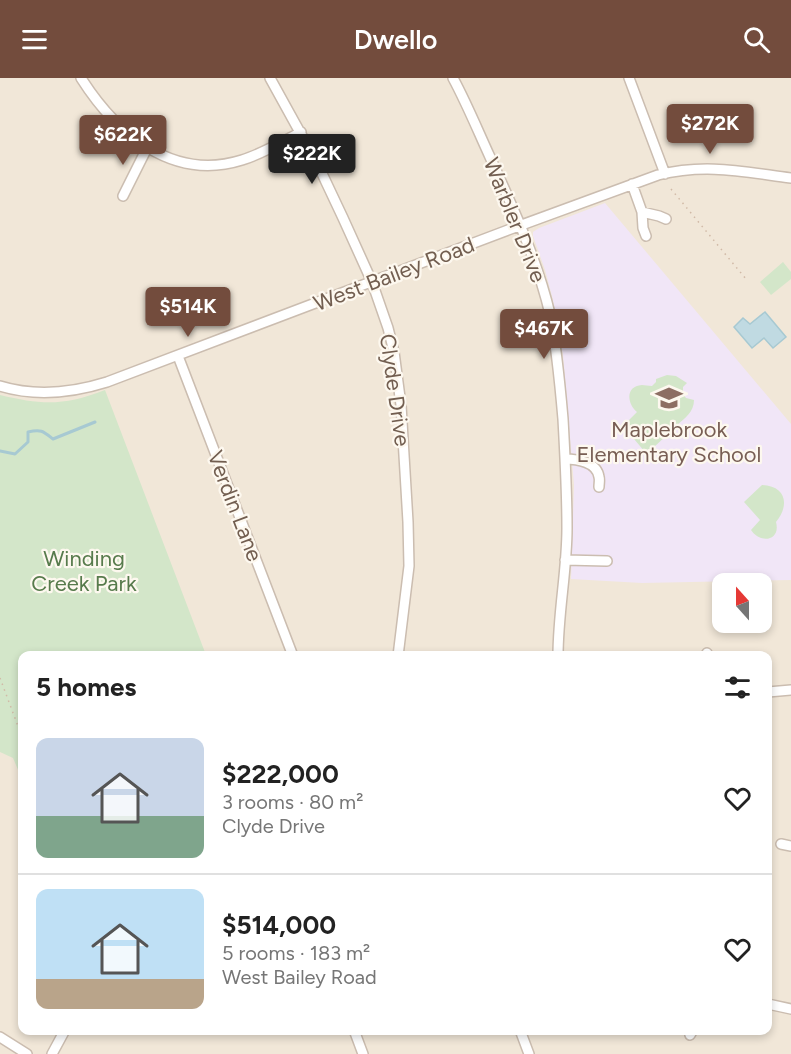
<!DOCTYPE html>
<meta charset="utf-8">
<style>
body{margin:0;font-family:Figtree,sans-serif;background:#f6f6f6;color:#222;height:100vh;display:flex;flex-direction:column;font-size:22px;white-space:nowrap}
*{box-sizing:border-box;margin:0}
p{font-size:20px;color:#767676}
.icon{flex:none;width:33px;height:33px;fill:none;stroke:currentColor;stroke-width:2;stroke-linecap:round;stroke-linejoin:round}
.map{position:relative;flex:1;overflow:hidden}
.panel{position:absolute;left:18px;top:573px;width:754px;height:384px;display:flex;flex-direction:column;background:#fff;border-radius:12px;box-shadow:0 3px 9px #0003}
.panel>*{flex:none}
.needle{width:39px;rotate:339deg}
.fabs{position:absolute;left:712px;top:495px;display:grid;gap:12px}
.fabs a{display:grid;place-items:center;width:60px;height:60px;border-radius:12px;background:#fff;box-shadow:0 3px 9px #0003;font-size:30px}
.price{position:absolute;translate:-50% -51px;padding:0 14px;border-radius:6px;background:#734c3d;color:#fff;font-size:20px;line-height:39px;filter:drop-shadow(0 2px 3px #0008)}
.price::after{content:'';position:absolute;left:50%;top:36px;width:18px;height:14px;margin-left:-9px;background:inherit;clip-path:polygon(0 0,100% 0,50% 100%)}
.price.selected{background:#222;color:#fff}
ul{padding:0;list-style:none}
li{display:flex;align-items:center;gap:18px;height:150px;padding:0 18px}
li+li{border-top:2px solid #e0e0e0}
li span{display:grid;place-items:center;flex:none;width:168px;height:120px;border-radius:12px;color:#555}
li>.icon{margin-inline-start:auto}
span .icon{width:72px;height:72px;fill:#fffc;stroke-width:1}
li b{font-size:26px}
h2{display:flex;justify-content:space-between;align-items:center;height:72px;padding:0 18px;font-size:26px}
header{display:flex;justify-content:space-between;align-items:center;height:78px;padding:0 18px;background:#734c3d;color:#fff;font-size:27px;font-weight:600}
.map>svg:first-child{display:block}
.residential{fill:#f1e7d8;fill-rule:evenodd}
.education{fill:#f1e6f7}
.green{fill:#d3e6c9}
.water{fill:#c0dae2;stroke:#a7c9d2;stroke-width:1.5}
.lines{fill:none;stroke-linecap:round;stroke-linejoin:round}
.stream{stroke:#a7c9d2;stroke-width:3}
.minor-casing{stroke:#cbbdb0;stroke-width:12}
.path{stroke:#d1baa7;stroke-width:1.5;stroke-dasharray:1.5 4.5;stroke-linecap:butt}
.minor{stroke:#fff;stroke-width:9}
.labels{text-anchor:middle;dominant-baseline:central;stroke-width:4.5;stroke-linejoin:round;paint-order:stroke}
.street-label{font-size:22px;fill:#725e50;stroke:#fdf8ef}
.education-label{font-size:22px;fill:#785e54;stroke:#fdf8ef}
.park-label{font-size:22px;fill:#577b4c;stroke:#fdf8ef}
</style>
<header><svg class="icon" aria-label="menu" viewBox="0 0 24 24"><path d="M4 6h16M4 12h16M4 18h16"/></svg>Dwello<svg class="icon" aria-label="search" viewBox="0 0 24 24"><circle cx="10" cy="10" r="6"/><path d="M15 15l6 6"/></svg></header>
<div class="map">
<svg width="791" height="976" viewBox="0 0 791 976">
<rect width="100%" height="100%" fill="#faf5e9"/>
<!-- residential -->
<path class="residential" d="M0 0H791V976H0ZM723 506H762V544H723ZM22 578H768V952H22Z"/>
<!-- education -->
<path class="education" d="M605 125 791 346V502L642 505 571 501 574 407 563 277 553 222 545 192 533 158V154L539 150Z"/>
<!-- green -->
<path class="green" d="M783 184 791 194V201L771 217 760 204Z
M667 297 676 298 687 305 683 309V316L686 320 694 322C694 334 685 340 676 348H672L668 352V356L653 370 649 371 645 374 623 348 637 334C627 326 625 308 642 307 645 307 648 308 652 308L656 304V301Z
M105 312 206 577 22 578V701L13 680 0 674V317C42 327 64 328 105 312Z
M762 407C786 408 790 427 776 444 781 463 760 466 751 452L760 442 744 424Z"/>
<!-- water -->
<path class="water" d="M765 234 786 259 773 270 764 260 752 270 734 249 743 240 750 246Z"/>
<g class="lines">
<!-- stream -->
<path class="stream" d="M0 373 15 376 28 364V354C41 351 43 353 53 361L95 344"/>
<defs>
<path id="minor" d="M81 0C116 55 172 104 242 82 262 76 282 64 301 54
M270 0 318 87 343 140 372 204 388 250 394 274 401 327 408 444 409 488 398 578
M453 0C467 26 478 53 490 79 513 130 537 181 550 236 557 271 560 306 563 341 565 377 567 414 567 450 567 493 558 534 558 578
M629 0 665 96
M632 106 642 134 643 150 646 158
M123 118 147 70
M642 134 659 138 666 141
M178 278 293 578
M0 308C36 319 72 315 107 304L508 152 658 97C706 85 744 94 791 100
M565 381C577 381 597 384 599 399 600 402 599 405 599 409
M565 482 607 483
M707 575 708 578
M768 614 791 612
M781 766 791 768
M768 926 791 931
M354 952 363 976
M520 952 529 976
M690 957 693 952
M0 959 27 976
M52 976 65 952"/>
</defs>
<!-- minor casing -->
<use href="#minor" class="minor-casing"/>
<!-- path -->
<path class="path" d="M671 111 746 201
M0 600 22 659"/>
<!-- minor -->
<use href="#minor" class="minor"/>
</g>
<!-- icons -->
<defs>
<symbol id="school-bare" viewBox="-9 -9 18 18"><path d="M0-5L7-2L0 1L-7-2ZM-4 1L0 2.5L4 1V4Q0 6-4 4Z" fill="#8d6e63" stroke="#fdf8ef" stroke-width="2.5" paint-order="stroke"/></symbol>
</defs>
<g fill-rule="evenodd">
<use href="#school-bare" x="650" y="301" width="38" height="38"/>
</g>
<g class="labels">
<!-- street labels -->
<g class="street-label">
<text transform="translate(515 142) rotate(68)">Warbler Drive</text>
<text transform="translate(394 196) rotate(-21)">West Bailey Road</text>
<text transform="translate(395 312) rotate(82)">Clyde Drive</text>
<text transform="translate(235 428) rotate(69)">Verdin Lane</text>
</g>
<!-- education labels -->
<g class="education-label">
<text x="669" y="351">Maplebrook<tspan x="669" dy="25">Elementary School</tspan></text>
</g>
<!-- park labels -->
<g class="park-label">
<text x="84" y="480">Winding<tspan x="84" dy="25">Creek Park</tspan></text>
</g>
</g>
</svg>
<div class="fabs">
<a><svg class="needle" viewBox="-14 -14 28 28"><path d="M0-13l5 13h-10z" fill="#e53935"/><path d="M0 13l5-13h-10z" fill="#767676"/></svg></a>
</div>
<b class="price" style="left:710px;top:77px">$272K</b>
<b class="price" style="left:123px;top:88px">$622K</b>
<b class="price selected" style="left:312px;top:107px">$222K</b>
<b class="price" style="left:188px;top:260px">$514K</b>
<b class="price" style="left:544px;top:282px">$467K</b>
<section class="panel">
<h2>5 homes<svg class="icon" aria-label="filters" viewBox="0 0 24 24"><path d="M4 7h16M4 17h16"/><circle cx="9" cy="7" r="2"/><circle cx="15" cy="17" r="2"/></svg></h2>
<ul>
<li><span style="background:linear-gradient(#c9d6e8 65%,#7fa58c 0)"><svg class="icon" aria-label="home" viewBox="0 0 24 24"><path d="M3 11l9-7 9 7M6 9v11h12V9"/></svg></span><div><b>$222,000</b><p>3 rooms · 80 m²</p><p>Clyde Drive</p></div><svg class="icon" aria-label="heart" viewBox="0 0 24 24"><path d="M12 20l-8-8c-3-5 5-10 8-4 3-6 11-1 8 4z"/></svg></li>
<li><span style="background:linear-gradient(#bfe0f5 75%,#b9a48a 0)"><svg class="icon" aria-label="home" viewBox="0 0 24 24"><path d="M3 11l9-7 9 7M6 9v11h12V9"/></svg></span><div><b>$514,000</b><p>5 rooms · 183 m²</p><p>West Bailey Road</p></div><svg class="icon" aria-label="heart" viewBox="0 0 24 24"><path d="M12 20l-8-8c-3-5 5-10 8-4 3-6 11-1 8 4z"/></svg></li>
</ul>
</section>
</div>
